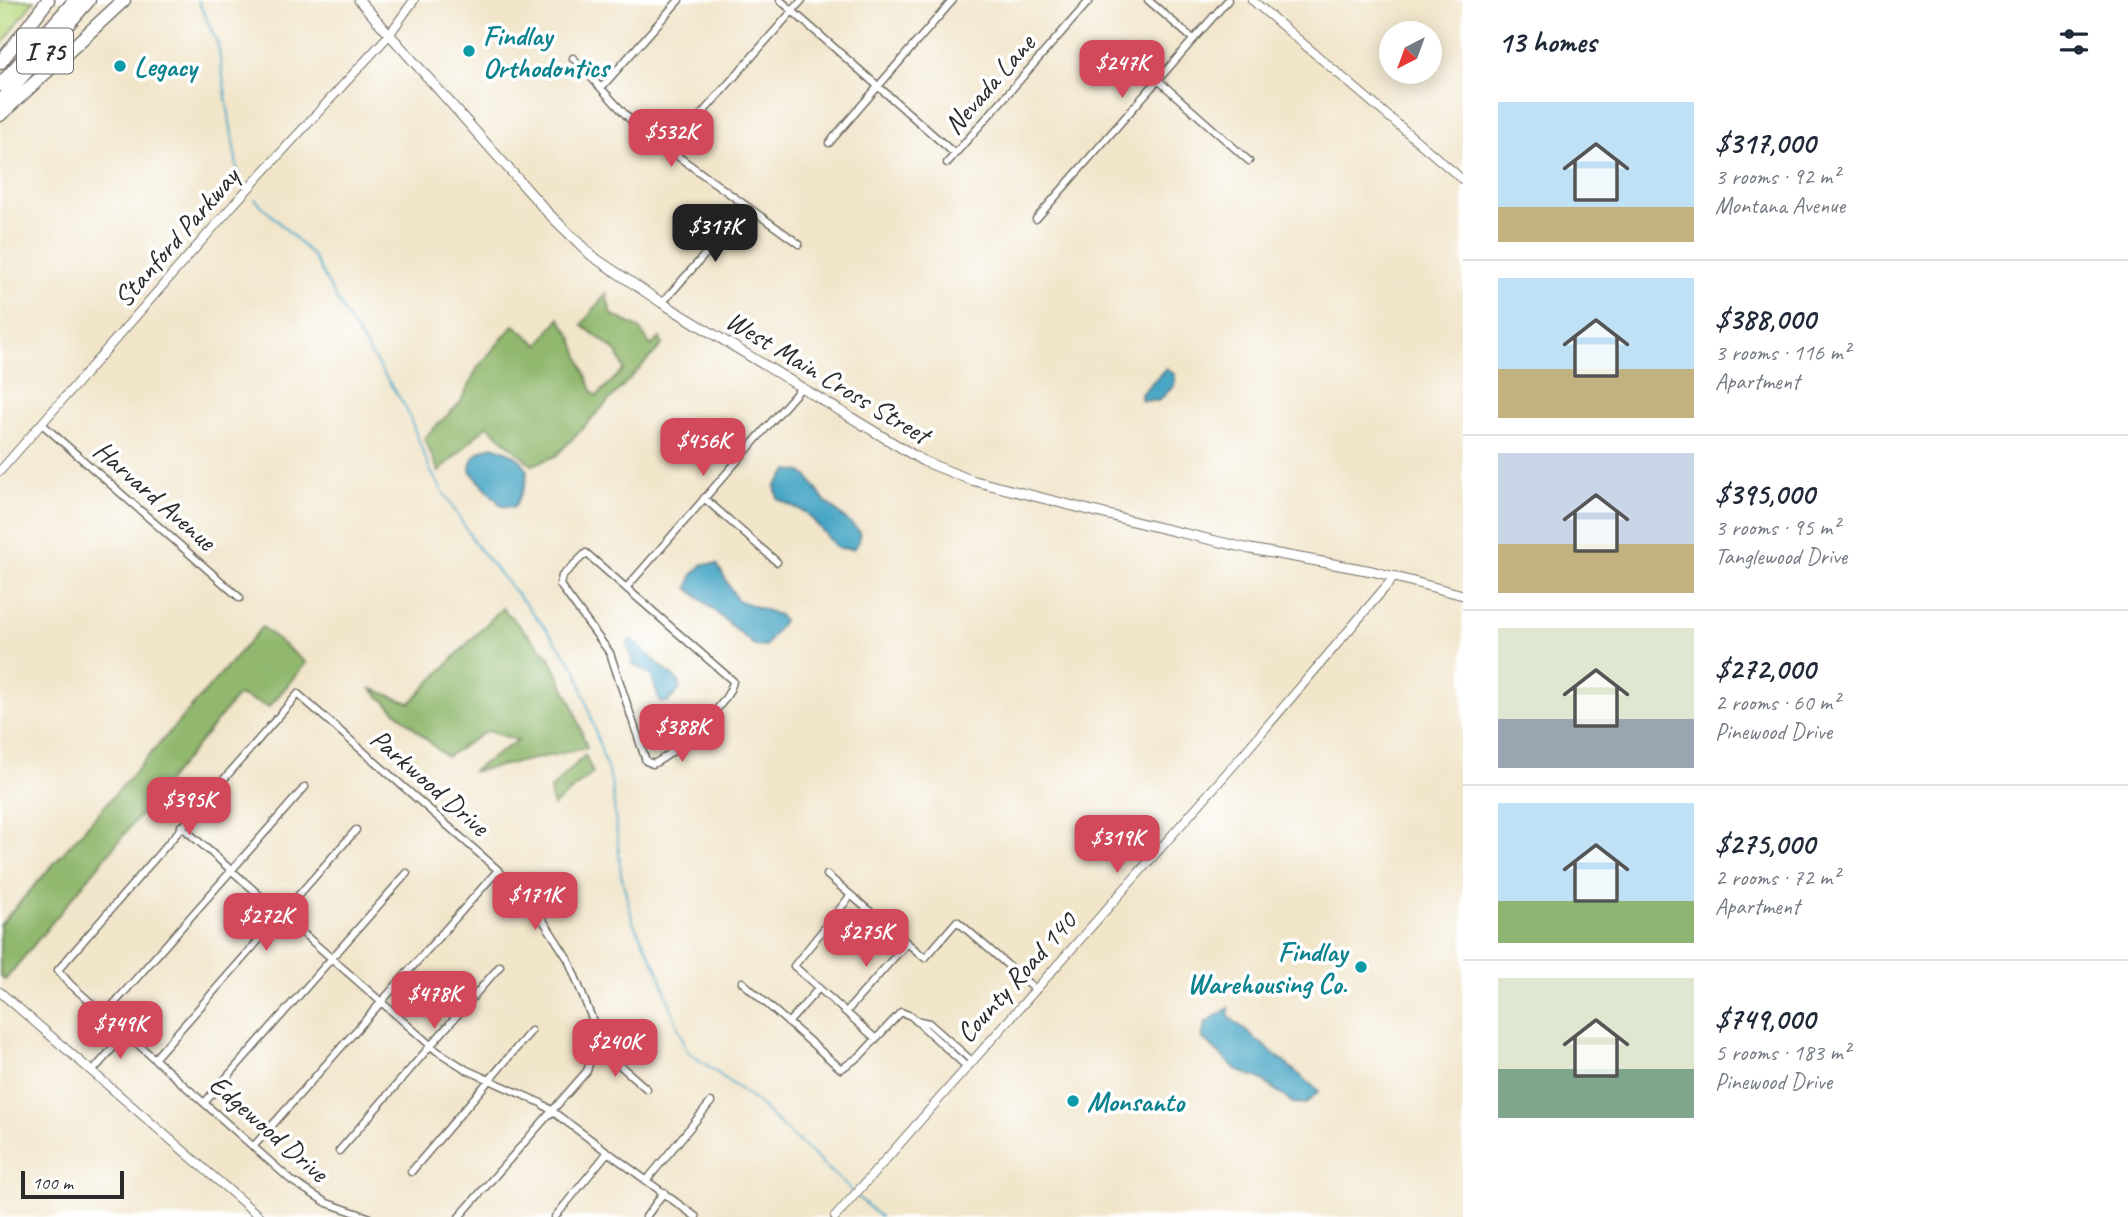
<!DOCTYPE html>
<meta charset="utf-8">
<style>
body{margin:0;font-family:Caveat,sans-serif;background:#f6f6f7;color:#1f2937;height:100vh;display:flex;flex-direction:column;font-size:26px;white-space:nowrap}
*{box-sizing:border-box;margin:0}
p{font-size:23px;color:#747a83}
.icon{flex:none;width:38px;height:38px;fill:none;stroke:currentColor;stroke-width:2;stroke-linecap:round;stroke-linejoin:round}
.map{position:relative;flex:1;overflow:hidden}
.panel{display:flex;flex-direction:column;background:#fff;width:665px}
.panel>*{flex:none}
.needle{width:46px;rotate:221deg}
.controls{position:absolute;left:1379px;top:21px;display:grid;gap:14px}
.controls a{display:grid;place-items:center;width:63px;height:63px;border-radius:50%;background:#fff;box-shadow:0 4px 18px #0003;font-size:35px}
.scale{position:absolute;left:21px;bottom:18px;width:103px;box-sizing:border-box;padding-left:7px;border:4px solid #2b2b2b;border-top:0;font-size:19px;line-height:24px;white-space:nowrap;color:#2b2b2b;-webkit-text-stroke:5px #fff;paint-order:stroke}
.price{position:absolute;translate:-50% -60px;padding:0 16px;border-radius:14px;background:#d1495b;color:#fff;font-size:23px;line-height:46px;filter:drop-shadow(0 2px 4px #0008)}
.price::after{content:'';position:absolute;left:50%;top:42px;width:21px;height:16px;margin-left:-10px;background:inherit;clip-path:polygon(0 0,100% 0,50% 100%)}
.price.selected{background:#222;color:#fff}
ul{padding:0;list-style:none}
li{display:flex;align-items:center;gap:21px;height:175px;padding:0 35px}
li+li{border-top:2px solid #e0e1e3}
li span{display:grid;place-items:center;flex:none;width:196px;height:140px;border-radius:0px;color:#555}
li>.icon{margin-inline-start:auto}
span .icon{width:84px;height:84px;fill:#fffc;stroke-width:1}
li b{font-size:30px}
h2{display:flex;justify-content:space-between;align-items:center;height:84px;padding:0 35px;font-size:30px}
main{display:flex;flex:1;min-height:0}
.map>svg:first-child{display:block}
.green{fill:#b7d87f;stroke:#718255;stroke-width:2}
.forest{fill:#91b86e;stroke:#5e724c;stroke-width:2}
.water{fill:#46a6c5;stroke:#386878;stroke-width:2}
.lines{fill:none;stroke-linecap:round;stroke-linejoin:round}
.stream{stroke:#46a6c5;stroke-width:2}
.minor-casing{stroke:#706c63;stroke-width:9}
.tertiary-casing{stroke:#706c63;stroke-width:10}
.secondary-casing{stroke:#706c63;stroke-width:11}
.motorway-casing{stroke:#706c63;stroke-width:15}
.minor{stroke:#fff;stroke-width:6}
.tertiary{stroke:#fff;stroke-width:8}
.secondary{stroke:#fff;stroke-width:9}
.motorway{stroke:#fff;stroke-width:12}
.culture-dot{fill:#0f9aa8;stroke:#fff;stroke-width:2.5}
.labels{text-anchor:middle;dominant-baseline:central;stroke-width:7;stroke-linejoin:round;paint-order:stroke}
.shield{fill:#fff;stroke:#6b6b6b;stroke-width:2}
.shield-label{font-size:26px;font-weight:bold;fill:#2b2b2b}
.culture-label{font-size:28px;font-weight:bold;fill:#0d838f;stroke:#fff;text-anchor:start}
.street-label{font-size:28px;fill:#2b2b2b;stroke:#fff}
</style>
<main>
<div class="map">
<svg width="1463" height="1217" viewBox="0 0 1463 1217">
<rect width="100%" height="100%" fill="#fff"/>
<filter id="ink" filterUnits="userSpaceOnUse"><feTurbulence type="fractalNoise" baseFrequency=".0143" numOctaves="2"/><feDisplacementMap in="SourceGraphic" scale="14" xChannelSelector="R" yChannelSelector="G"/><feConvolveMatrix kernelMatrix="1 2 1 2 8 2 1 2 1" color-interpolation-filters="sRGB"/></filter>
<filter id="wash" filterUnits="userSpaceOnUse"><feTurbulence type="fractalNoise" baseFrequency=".00686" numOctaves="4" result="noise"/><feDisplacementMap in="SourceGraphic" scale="28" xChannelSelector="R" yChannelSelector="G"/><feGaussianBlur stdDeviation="1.57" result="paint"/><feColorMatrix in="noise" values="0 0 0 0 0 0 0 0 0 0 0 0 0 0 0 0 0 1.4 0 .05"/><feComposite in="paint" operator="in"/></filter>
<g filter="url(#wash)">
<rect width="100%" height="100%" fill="#f1e5ca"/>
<!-- green -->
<path class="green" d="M0 0H34L0 47Z"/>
<!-- forest -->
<path class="forest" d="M606 293 611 314 639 328 651 346 660 338 662 345 556 456 532 465 487 425 439 472 424 438 460 403 478 367 514 325 539 345 559 318 572 337 592 391 597 396 624 369 617 352 582 325Z
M502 608 549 656 573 706 587 748 471 772 518 740 487 731 446 757 370 688 410 703Z
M262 627 306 663 269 707 238 695 5 980 0 976V925Z
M585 755 593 773 553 806 550 790Z"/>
<!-- water -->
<path class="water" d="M1166 368 1175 375 1174 386 1158 401 1141 400V394Z
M493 446C532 459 535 473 514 507L502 506 470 471C470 455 479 451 493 446Z
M789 470 802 472 809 478 823 499 860 532 859 542 853 549 837 548 807 513 778 499 775 486Z
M703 564H717L737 600 779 615 783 621 765 647 755 646 688 588 692 576Z
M631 639 680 683V689L668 702H660L651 675 633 664 627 644Z
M1229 1008V1017L1319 1091 1306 1104 1293 1103 1259 1078 1238 1071 1202 1038 1206 1022Z"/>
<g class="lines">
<!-- stream -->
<path class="stream" d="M198 0 218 45 240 186
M255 199 313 256 346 316 406 408 431 472 478 548 548 631 576 669 612 785 621 874 633 922 657 968 687 1051 753 1099 854 1193
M858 1197 880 1217"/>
</g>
</g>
<g filter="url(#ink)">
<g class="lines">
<defs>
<path id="minor" d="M780 0 955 154
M1148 0 1193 39
M573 58 636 126 799 244
M1158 80 1249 161
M601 88 679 0
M829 143 953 0
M669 151 802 0
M947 163 1090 0
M1036 219 1228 0
M662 303 747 207
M42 424 240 598
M704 498 777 562
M586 553 733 681C729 705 675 754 653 764L646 761 610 653 560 585 562 576Z
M627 587 801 388
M181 826 437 1051 467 1070 541 1103 696 1217
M827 875 925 958 957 921 1036 990
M851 895 794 966 876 1039
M742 982 841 1069 860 1056 901 1012 911 1016 967 1067
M846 1012 907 943
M105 1014 305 787
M915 1020 929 1023 972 1061
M788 1023 819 988
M594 1050 616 1062 647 1089
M155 1058 356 830
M92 1072 126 1033
M205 1102 407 873
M253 1147 498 870
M339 1151 500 966
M411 1172 531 1031
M647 1180 711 1102
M368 1217 327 1203 292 1181 70 984 58 970 298 694 498 870 539 914 568 959 593 1021 596 1041 587 1071 459 1217
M555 1217 608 1152
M646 1217 664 1192"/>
<path id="tertiary" d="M1252 0 1463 180
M0 471 234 204 389 35 414 0
M0 992 260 1217
M835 1217 1240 758 1395 576"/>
<path id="secondary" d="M359 0 548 213 592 256 662 303 923 461 971 480 1144 524 1250 549 1372 571 1463 595"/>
<path id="motorway" d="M0 63 48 0
M0 85 75 0
M0 102 89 0
M0 115 124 0"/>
</defs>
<!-- minor casing -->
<use href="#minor" class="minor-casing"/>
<!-- tertiary casing -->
<use href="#tertiary" class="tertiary-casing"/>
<!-- secondary casing -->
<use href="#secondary" class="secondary-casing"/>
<!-- motorway casing -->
<use href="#motorway" class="motorway-casing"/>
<!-- minor -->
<use href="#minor" class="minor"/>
<!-- tertiary -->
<use href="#tertiary" class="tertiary"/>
<!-- secondary -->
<use href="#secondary" class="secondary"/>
<!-- motorway -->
<use href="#motorway" class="motorway"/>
</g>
</g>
<!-- markers -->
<g class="culture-dot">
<circle cx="469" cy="51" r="7"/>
<circle cx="120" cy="66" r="7"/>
<circle cx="1361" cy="967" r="7"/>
<circle cx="1073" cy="1101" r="7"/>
</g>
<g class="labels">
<!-- shield labels -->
<rect class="shield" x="17" y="28.5" width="56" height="45" rx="5"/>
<g class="shield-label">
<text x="45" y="51">I 75</text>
</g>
<!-- culture labels -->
<g class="culture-label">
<text x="483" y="35">Findlay<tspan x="483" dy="32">Orthodontics</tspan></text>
<text x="134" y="66">Legacy</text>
<text x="1347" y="951" text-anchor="end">Findlay<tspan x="1347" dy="32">Warehousing Co.</tspan></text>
<text x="1087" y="1101">Monsanto</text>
</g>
<!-- street labels -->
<g class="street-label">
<text transform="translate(989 84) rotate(-49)">Nevada Lane</text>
<text transform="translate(176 237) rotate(-49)">Stanford Parkway</text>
<text transform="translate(828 377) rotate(31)">West Main Cross Street</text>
<text transform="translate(155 495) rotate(41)">Harvard Avenue</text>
<text transform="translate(430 782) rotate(41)">Parkwood Drive</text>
<text transform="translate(1016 977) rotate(-48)">County Road 140</text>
<text transform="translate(269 1128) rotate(41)">Edgewood Drive</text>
</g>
</g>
</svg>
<div class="controls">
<a><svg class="needle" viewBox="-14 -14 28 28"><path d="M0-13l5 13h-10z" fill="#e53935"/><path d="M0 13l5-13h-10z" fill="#747a83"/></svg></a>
</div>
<div class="scale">100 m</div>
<b class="price" style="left:1122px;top:100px">$247K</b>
<b class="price" style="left:671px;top:169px">$532K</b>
<b class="price selected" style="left:715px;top:264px">$317K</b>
<b class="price" style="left:703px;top:478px">$456K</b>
<b class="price" style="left:682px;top:764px">$388K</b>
<b class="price" style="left:189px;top:837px">$395K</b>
<b class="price" style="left:1117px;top:875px">$319K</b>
<b class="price" style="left:535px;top:932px">$171K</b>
<b class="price" style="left:266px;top:953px">$272K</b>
<b class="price" style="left:866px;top:969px">$275K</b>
<b class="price" style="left:434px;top:1031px">$478K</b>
<b class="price" style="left:120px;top:1061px">$749K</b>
<b class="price" style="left:615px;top:1079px">$240K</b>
</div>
<section class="panel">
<h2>13 homes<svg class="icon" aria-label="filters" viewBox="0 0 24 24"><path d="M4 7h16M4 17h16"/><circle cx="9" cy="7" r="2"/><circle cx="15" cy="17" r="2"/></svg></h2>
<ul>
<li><span style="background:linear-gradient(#bfe0f5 75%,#c2b280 0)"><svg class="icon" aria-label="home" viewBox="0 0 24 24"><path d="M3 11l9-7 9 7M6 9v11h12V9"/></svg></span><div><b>$317,000</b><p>3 rooms · 92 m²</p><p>Montana Avenue</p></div></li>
<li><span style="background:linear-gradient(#bfe0f5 65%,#c2b280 0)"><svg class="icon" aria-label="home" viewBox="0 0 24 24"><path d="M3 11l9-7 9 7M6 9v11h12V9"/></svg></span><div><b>$388,000</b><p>3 rooms · 116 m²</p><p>Apartment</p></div></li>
<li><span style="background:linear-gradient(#c9d6e8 65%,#c2b280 0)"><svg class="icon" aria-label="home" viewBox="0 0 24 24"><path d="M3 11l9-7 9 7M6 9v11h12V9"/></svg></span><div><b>$395,000</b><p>3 rooms · 95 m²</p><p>Tanglewood Drive</p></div></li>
<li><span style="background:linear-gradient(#dfe7d0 65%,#9aa5b1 0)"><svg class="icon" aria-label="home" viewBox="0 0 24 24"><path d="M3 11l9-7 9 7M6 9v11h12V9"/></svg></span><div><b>$272,000</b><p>2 rooms · 60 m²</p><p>Pinewood Drive</p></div></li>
<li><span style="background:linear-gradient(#bfe0f5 70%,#8fb573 0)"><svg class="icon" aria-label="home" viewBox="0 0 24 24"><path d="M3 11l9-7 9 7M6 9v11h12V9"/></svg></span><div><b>$275,000</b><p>2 rooms · 72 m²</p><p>Apartment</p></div></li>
<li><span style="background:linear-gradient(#dfe7d0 65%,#7fa58c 0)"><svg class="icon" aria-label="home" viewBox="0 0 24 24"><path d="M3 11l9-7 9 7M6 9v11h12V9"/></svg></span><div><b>$749,000</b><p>5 rooms · 183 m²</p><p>Pinewood Drive</p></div></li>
</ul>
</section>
</main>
